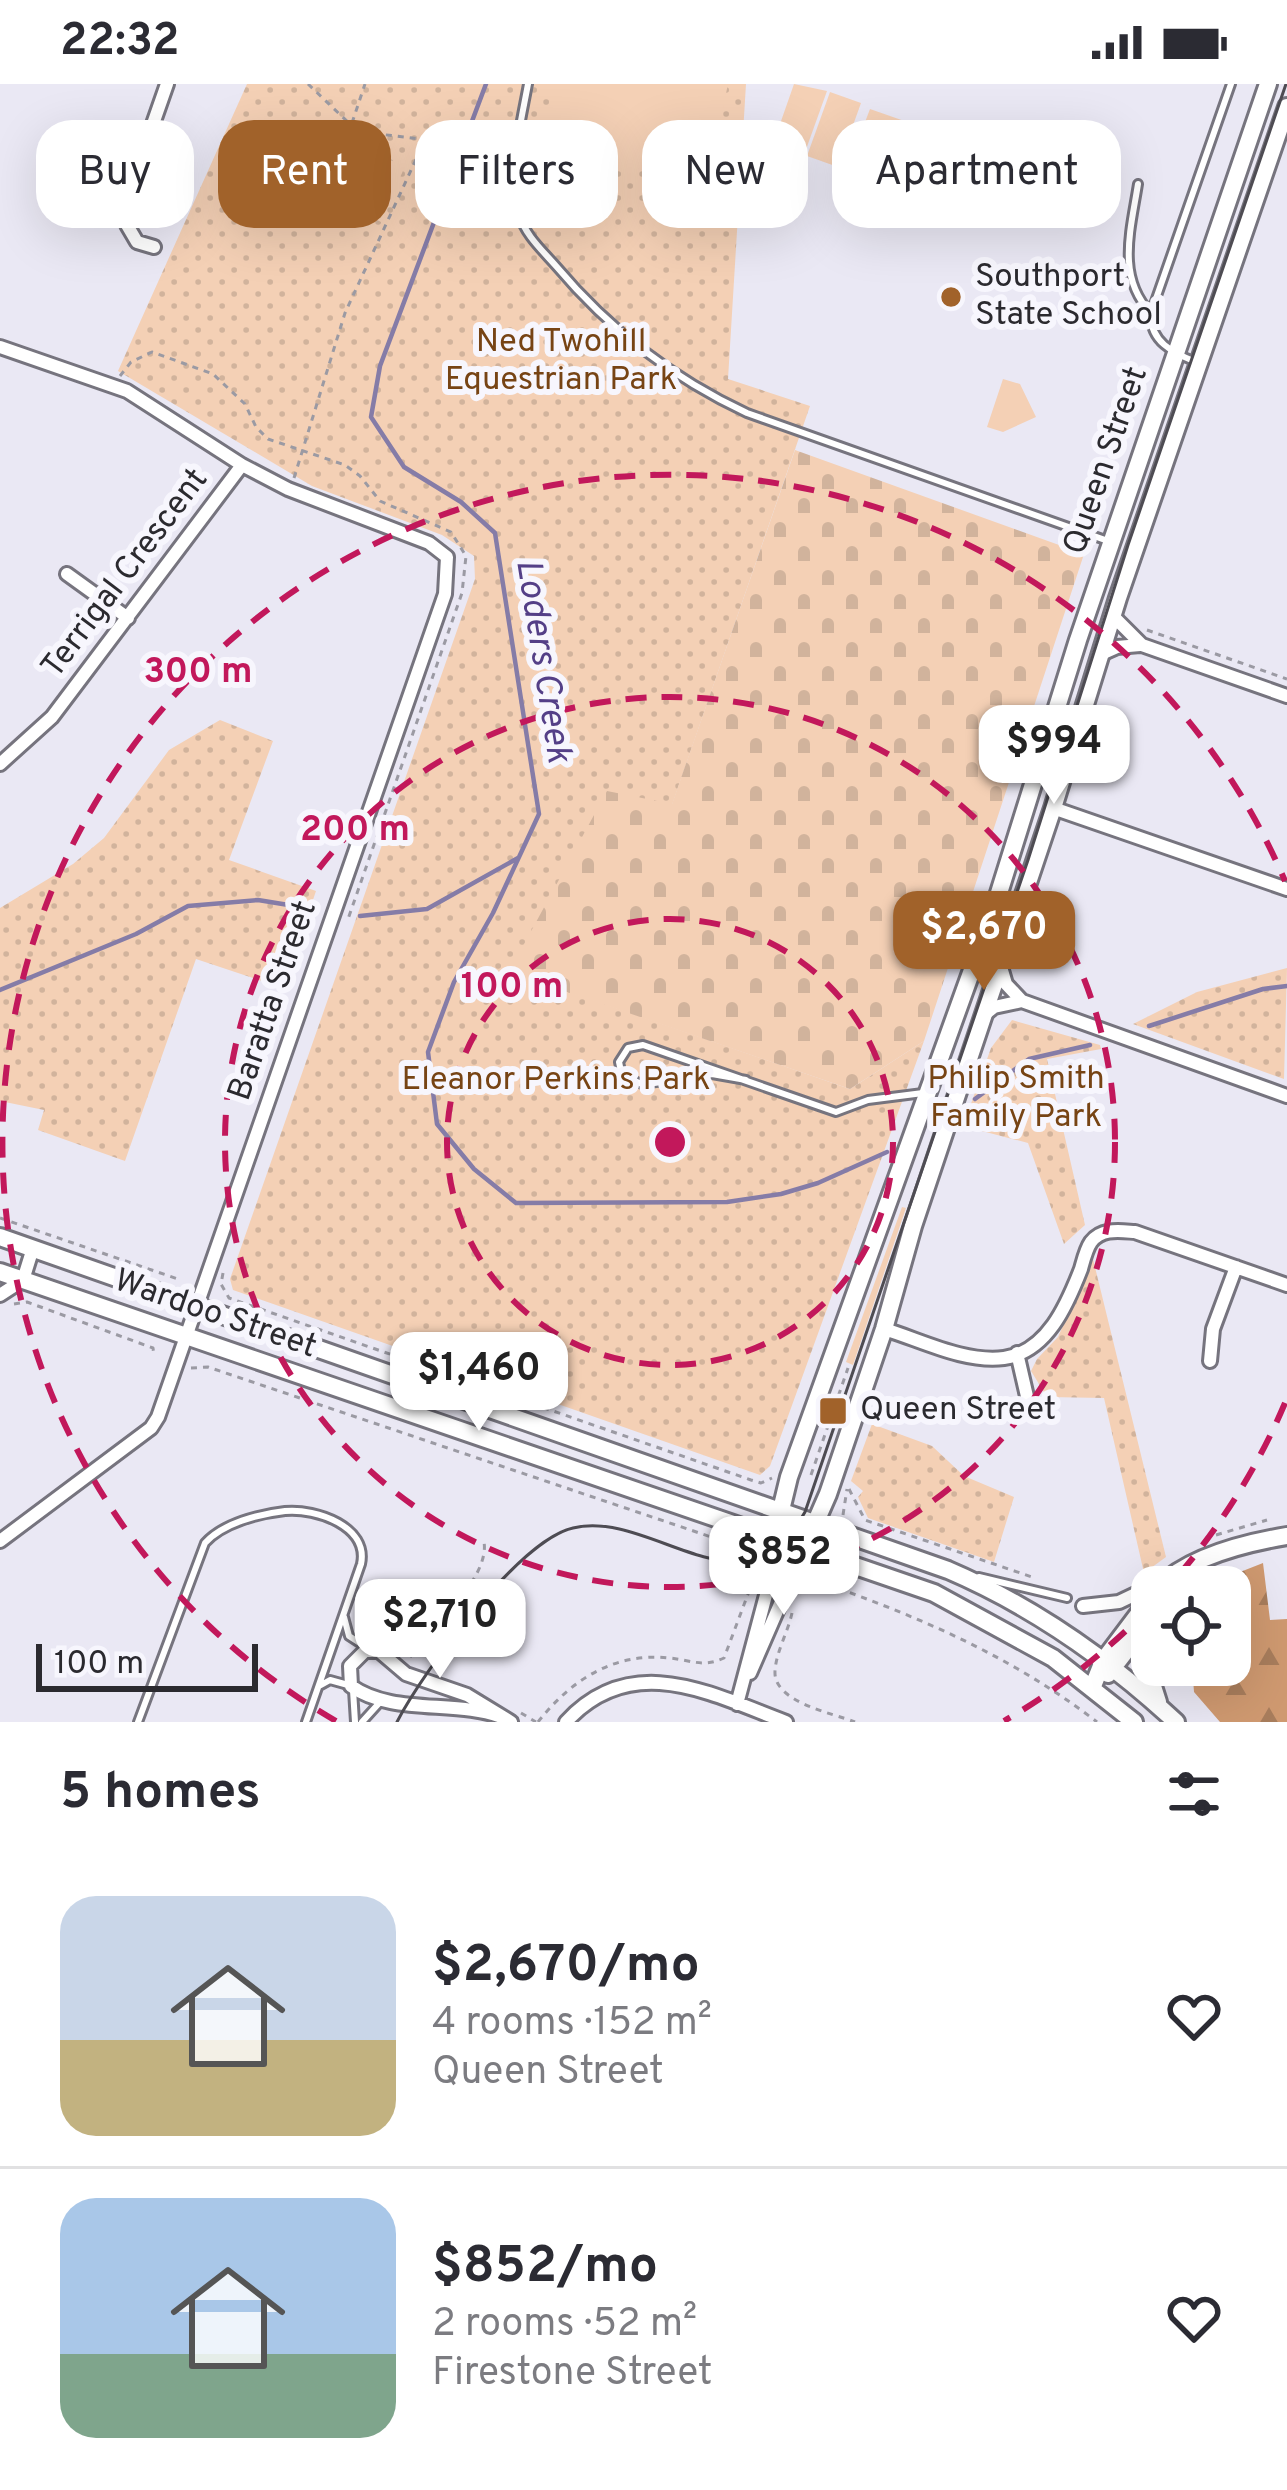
<!DOCTYPE html>
<meta charset="utf-8">
<style>
body{margin:0;font-family:Overpass,sans-serif;background:#f2f2f3;color:#2b2b33;height:100vh;display:flex;flex-direction:column;font-size:45px;white-space:nowrap}
*{box-sizing:border-box;margin:0}
p{font-size:39px;color:#7c7c81}
.icon{flex:none;width:66px;height:66px;fill:none;stroke:currentColor;stroke-width:2;stroke-linecap:round;stroke-linejoin:round}
.map{position:relative;height:1638px;overflow:hidden}
.side{display:flex;flex-direction:column;background:#fff;flex:1}
.side>*{flex:none}
.hud{position:absolute;left:36px;top:36px;width:1215px;height:108px;display:flex;gap:24px}
.fabs{position:absolute;left:1131px;top:1482px;display:grid;gap:24px}
.fabs a{display:grid;place-items:center;width:120px;height:120px;border-radius:24px;background:#fff;box-shadow:0 12px 48px #0002;font-size:60px}
.scale{position:absolute;left:36px;bottom:30px;width:222px;box-sizing:border-box;padding-left:12px;border:6px solid #2b2a2f;border-top:0;font-size:33px;line-height:42px;white-space:nowrap;color:#2b2a2f;-webkit-text-stroke:9px #f7f6fd;paint-order:stroke}
.price{position:absolute;translate:-50% -102px;padding:0 27px;border-radius:24px;background:#fff;color:#222;font-size:39px;line-height:78px;filter:drop-shadow(0 3px 6px #0008)}
.price::after{content:'';position:absolute;left:50%;top:72px;width:36px;height:27px;margin-left:-18px;background:inherit;clip-path:polygon(0 0,100% 0,50% 100%)}
.price.current{background:#a1622a;color:#fff}
ul{padding:0;list-style:none}
li{display:flex;align-items:center;gap:36px;height:300px;padding:0 60px}
li+li{border-top:3px solid #e1e1e2}
li span{display:grid;place-items:center;flex:none;width:336px;height:240px;border-radius:36px;color:#555}
li>.icon{margin-inline-start:auto}
span .icon{width:144px;height:144px;fill:#fffc;stroke-width:1}
li b{font-size:51px}
h2{display:flex;justify-content:space-between;align-items:center;height:144px;padding:0 60px;font-size:51px}
.tag{padding:0 42px;border-radius:36px;background:#fff;box-shadow:0 12px 48px #0002;font-size:42px;line-height:108px}
.tag.current{background:#a1622a;color:#fff}
.status{display:flex;justify-content:space-between;align-items:center;height:84px;padding:0 60px;background:#fff;direction:ltr}
.status svg{height:33px;fill:currentColor}
.map>svg:first-child{display:block}
.grass{fill:url(#grass-dots)}
.forest{fill:url(#forest-firs)}
.cemetery{fill:url(#cemetery-stones)}
.garden{fill:#f4d0b5}
.lines{fill:none;stroke-linecap:round;stroke-linejoin:round}
.stream{stroke:#857ca7;stroke-width:4.5}
.lane-casing{stroke:#76747e;stroke-width:12}
.street-casing{stroke:#76747e;stroke-width:18}
.secondary-casing{stroke:#76747e;stroke-width:22}
.path{stroke:#9b9aa3;stroke-width:3;stroke-dasharray:6 6;stroke-linecap:butt}
.lane{stroke:#fff;stroke-width:6}
.street{stroke:#fff;stroke-width:12}
.secondary{stroke:#fff;stroke-width:16}
.tram{stroke:#4e4c53;stroke-width:3}
.ring{fill:none;stroke:#c2185b;stroke-width:6;stroke-dasharray:21 15}
.poi-dot{fill:#a1622a;stroke:#f7f6fd;stroke-width:4.5}
.labels{text-anchor:middle;dominant-baseline:central;stroke-width:12;stroke-linejoin:round;paint-order:stroke}
.poi-label{font-size:33px;fill:#2b2a2f;stroke:#f7f6fd;text-anchor:start}
.park-label{font-size:33px;fill:#774414;stroke:#f7f6fd}
.street-label{font-size:33px;fill:#2b2a2f;stroke:#f7f6fd}
.water-label{font-size:36px;font-style:italic;fill:#543f87;stroke:#f7f6fd}
.centre{fill:#c2185b;stroke:#f7f6fd;stroke-width:6}
.ring-label{font-size:36px;text-anchor:middle;font-weight:bold;fill:#c2185b;stroke:#f7f6fd;stroke-width:12;stroke-linejoin:round;paint-order:stroke}
</style>
<div class="status"><b>22:32</b><svg viewBox="0 0 49 12"><path d="M0 12V9h3v3zM5 12V6h3v6zM10 12V3h3v9zM15 12V0h3v12zM26 1h20v11H26zM47 4h2v5h-2z"/></svg></div>
<div class="map">
<svg width="1287" height="1638" viewBox="0 0 1287 1638">
<defs>
<pattern id="grass-dots" width="8" height="8" patternUnits="userSpaceOnUse" patternTransform="scale(3)"><rect width="8" height="8" fill="#f4d0b5"/><path d="M2 2h.1M6 6h.1" fill="none" stroke="#d1b39c" stroke-width="1.8" stroke-linecap="round"/></pattern>
<pattern id="forest-firs" width="22" height="20" patternUnits="userSpaceOnUse" patternTransform="scale(3)"><rect width="22" height="20" fill="#cf9970"/><path d="M5 1l3.5 6h-7zM16 11l3.5 6h-7z" fill="#a87d5c"/></pattern>
<pattern id="cemetery-stones" width="16" height="16" patternUnits="userSpaceOnUse" patternTransform="scale(3)"><rect width="16" height="16" fill="#f4d0b5"/><path d="M2 7V4a2 2 0 0 1 4 0v3zM10 15v-3a2 2 0 0 1 4 0v3z" fill="#d1b39c"/></pattern>
</defs>
<rect width="100%" height="100%" fill="#eae8f4"/>
<!-- grass -->
<path class="grass" d="M247 0H746L728 295 810 322 672 721 509 887 850 1005 924 957 770 1382 760 1391 233 1206 230 1195 475 495 474 472 442 451 312 402 118 287Z
M220 636 273 657 229 776 316 807 283 904 196 875 125 1077 38 1046 44 1026 0 1017V824L73 780 104 754 169 666Z
M1287 884 1284 995 1133 940 1197 908Z
M1012 936 1100 961 1101 965 1047 975 1085 1141 1064 1160 1028 1059 963 1042 991 964Z
M1093 1175 1166 1473 1144 1489 1104 1314 1047 1313 1031 1287 1037 1275 1058 1253Z
M872 1340 932 1362 964 1392 1014 1413 994 1478 868 1434 858 1413 863 1407 851 1397Z"/>
<!-- forest -->
<path class="forest" d="M1263 1479 1270 1536 1287 1535V1638H1220L1194 1608 1192 1581H1230V1503H1202Z"/>
<!-- cemetery -->
<path class="cemetery" d="M795 366 1084 470 924 957 850 1005 509 888 607 707 672 720Z"/>
<!-- garden -->
<path class="garden" d="M554 0H728L707 99 541 65Z
M794 0 827 7 804 71 773 60Z
M830 8 861 19 838 83 807 72Z
M870 25 933 47 923 77 859 54Z
M355 62 405 82 381 138 332 113Z
M858 64 921 87 911 116 847 93Z
M1003 295 1020 300 1036 333 1003 348 987 343Z
M902 1123 906 1124 853 1281 846 1278Z"/>
<g class="lines">
<!-- stream -->
<path class="stream" d="M486 0 380 282 371 333 404 383 461 418 495 449 539 730 493 829 454 898 428 968 437 1040 474 1085 516 1119 727 1118 781 1110 818 1099 887 1068
M360 832 427 825 518 774
M0 906 136 850 188 822 258 816 313 825
M1149 942 1263 905 1287 902
M975 1015 1029 975 1090 961"/>
<defs>
<path id="lane" d="M528 0C521 39 507 91 519 130 525 151 542 166 556 182 609 245 672 294 747 329L1108 457
M1138 100C1131 145 1116 193 1151 229
M1196 278C1173 269 1149 257 1151 229L1231 0
M746 996 712 990 642 1000 622 992 619 978 628 964 643 961 836 1028 868 1016 923 1009
M979 1493 1067 1514
M344 1533 349 1552 366 1563
M321 1601 330 1596 348 1601
M353 1606 355 1638
M138 1638 205 1459C223 1439 259 1430 285 1427 317 1424 369 1443 361 1480L306 1638
M362 1638 381 1617"/>
<path id="street" d="M154 163 137 158 127 141 126 117 167 0
M0 263 127 307 242 381 288 405 429 459 447 473 445 510 158 1333 151 1344 0 1457
M67 490 128 534
M1112 531 1142 561 1287 612
M1099 571 1117 563 1140 561
M0 680 52 633 242 381
M1053 724 1287 805
M1001 883 1006 900 1022 917 1287 1012
M984 931 994 923 1022 917
M0 1211 23 1196 33 1164
M884 1245C921 1256 964 1279 1004 1274 1047 1268 1067 1221 1081 1185 1083 1178 1086 1165 1091 1158 1102 1144 1119 1147 1135 1148L1287 1201
M1017 1269 1029 1321
M1210 1277 1213 1245 1236 1183
M1083 1522 1119 1518 1161 1498
M750 1589 804 1465
M737 1620 770 1496 774 1455
M504 1634C457 1615 393 1632 351 1602L350 1582 365 1567H379L406 1590 467 1611 511 1638
M566 1638C632 1566 711 1610 786 1638"/>
<path id="secondary" d="M0 1153 948 1486C1032 1522 1109 1576 1176 1638
M0 1188 934 1509 1053 1574 1134 1638
M774 1455 789 1393 994 825 1078 556 1268 0
M804 1465 828 1410 884 1245 913 1142 1053 724 1118 514 1287 23
M1159 1503C1190 1472 1245 1459 1287 1452
M1149 1545 1144 1574 1158 1618
M1108 1590 1152 1533
M1093 1602 1103 1577 1152 1512"/>
</defs>
<!-- lane casing -->
<use href="#lane" class="lane-casing"/>
<!-- street casing -->
<use href="#street" class="street-casing"/>
<!-- secondary casing -->
<use href="#secondary" class="secondary-casing"/>
<!-- path -->
<path class="path" d="M308 0 351 41 370 49 429 56 503 85
M352 39 365 0
M120 292 131 278 152 268 213 290 245 320 256 343 268 355 345 381 360 392 380 417 451 448 466 472 462 509 348 835
M294 394 345 229 425 56
M1147 546 1287 595
M0 1134 178 1195
M223 1189 221 1200 229 1214 751 1396 761 1399 772 1394
M14 1220 27 1218 153 1264 154 1272
M191 1284 208 1283 726 1458 750 1482 754 1494 759 1495
M811 1391 848 1284
M849 1405 865 1436 1032 1493
M843 1431 847 1405
M1216 1451 1267 1436
M804 1501 820 1498C920 1533 1013 1573 1097 1638
M792 1529C788 1548 776 1568 775 1587 773 1618 832 1629 855 1638
M410 1573C431 1545 490 1494 484 1458
M521 1629 536 1638
M538 1638C571 1596 614 1568 669 1574 691 1576 703 1584 724 1574L754 1494"/>
<!-- lane -->
<use href="#lane" class="lane"/>
<!-- street -->
<use href="#street" class="street"/>
<!-- secondary -->
<use href="#secondary" class="secondary"/>
<!-- tram -->
<path class="tram" d="M397 1638C422 1589 519 1456 573 1444 654 1425 742 1539 805 1428L1028 776 1128 461 1286 0"/>
</g>
<!-- distance rings -->
<g class="ring">
<circle cx="670" cy="1058" r="223"/>
<circle cx="670" cy="1058" r="445"/>
<path d="M1285 1319A668 668 0 0 1 1170 1501M1151 1522A668 668 0 0 1 1004 1637M336 1637A668 668 0 1 1 1285 797"/>
</g>
<!-- markers -->
<g class="poi-dot">
<circle cx="951" cy="213" r="12"/>
<rect x="818" y="1312" width="30" height="30" rx="6"/>
</g>
<g class="labels">
<!-- poi labels -->
<g class="poi-label">
<text x="975" y="194">Southport<tspan x="975" dy="38">State School</tspan></text>
<text x="860" y="1327">Queen Street</text>
</g>
<!-- park labels -->
<g class="park-label">
<text x="561" y="259">Ned Twohill<tspan x="561" dy="38">Equestrian Park</tspan></text>
<text x="1016" y="996">Philip Smith<tspan x="1016" dy="38">Family Park</tspan></text>
<text x="556" y="997">Eleanor Perkins Park</text>
</g>
<!-- street labels -->
<g class="street-label">
<text transform="translate(1107 377) rotate(-71)">Queen Street</text>
<text transform="translate(126 490) rotate(-53)">Terrigal Crescent</text>
<text transform="translate(274 917) rotate(-71)">Baratta Street</text>
<text transform="translate(215 1231) rotate(19)">Wardoo Street</text>
</g>
<!-- water labels -->
<g class="water-label">
<text transform="translate(542 577) rotate(81)">Loders Creek</text>
</g>
</g>
<circle cx="670" cy="1058" r="18" class="centre"/>
<g class="ring-label">
<text x="198" y="598">300 m</text>
<text x="355" y="756">200 m</text>
<text x="512" y="913">100 m</text>
</g>
</svg>
<div class="fabs">
<a><svg class="icon" aria-label="locate" viewBox="0 0 24 24"><circle cx="12" cy="12" r="6"/><path d="M12 2v4M12 18v4M2 12h4M18 12h4"/></svg></a>
</div>
<div class="scale">100 m</div>
<b class="price" style="left:1054px;top:723px">$994</b>
<b class="price current" style="left:984px;top:909px">$2,670</b>
<b class="price" style="left:479px;top:1350px">$1,460</b>
<b class="price" style="left:784px;top:1534px">$852</b>
<b class="price" style="left:440px;top:1597px">$2,710</b>
<div class="hud">
<a class="tag">Buy</a>
<a class="tag current">Rent</a>
<a class="tag">Filters</a>
<a class="tag">New</a>
<a class="tag">Apartment</a>
</div>
</div>
<section class="side">
<h2>5 homes<svg class="icon" aria-label="filters" viewBox="0 0 24 24"><path d="M4 7h16M4 17h16"/><circle cx="9" cy="7" r="2"/><circle cx="15" cy="17" r="2"/></svg></h2>
<ul>
<li><span style="background:linear-gradient(#c9d6e8 60%,#c2b280 0)"><svg class="icon" aria-label="home" viewBox="0 0 24 24"><path d="M3 11l9-7 9 7M6 9v11h12V9"/></svg></span><div><b>$2,670/mo</b><p>4 rooms · 152 m²</p><p>Queen Street</p></div><svg class="icon" aria-label="heart" viewBox="0 0 24 24"><path d="M12 20l-8-8c-3-5 5-10 8-4 3-6 11-1 8 4z"/></svg></li>
<li><span style="background:linear-gradient(#a9c7e8 65%,#7fa58c 0)"><svg class="icon" aria-label="home" viewBox="0 0 24 24"><path d="M3 11l9-7 9 7M6 9v11h12V9"/></svg></span><div><b>$852/mo</b><p>2 rooms · 52 m²</p><p>Firestone Street</p></div><svg class="icon" aria-label="heart" viewBox="0 0 24 24"><path d="M12 20l-8-8c-3-5 5-10 8-4 3-6 11-1 8 4z"/></svg></li>
</ul>
</section>
